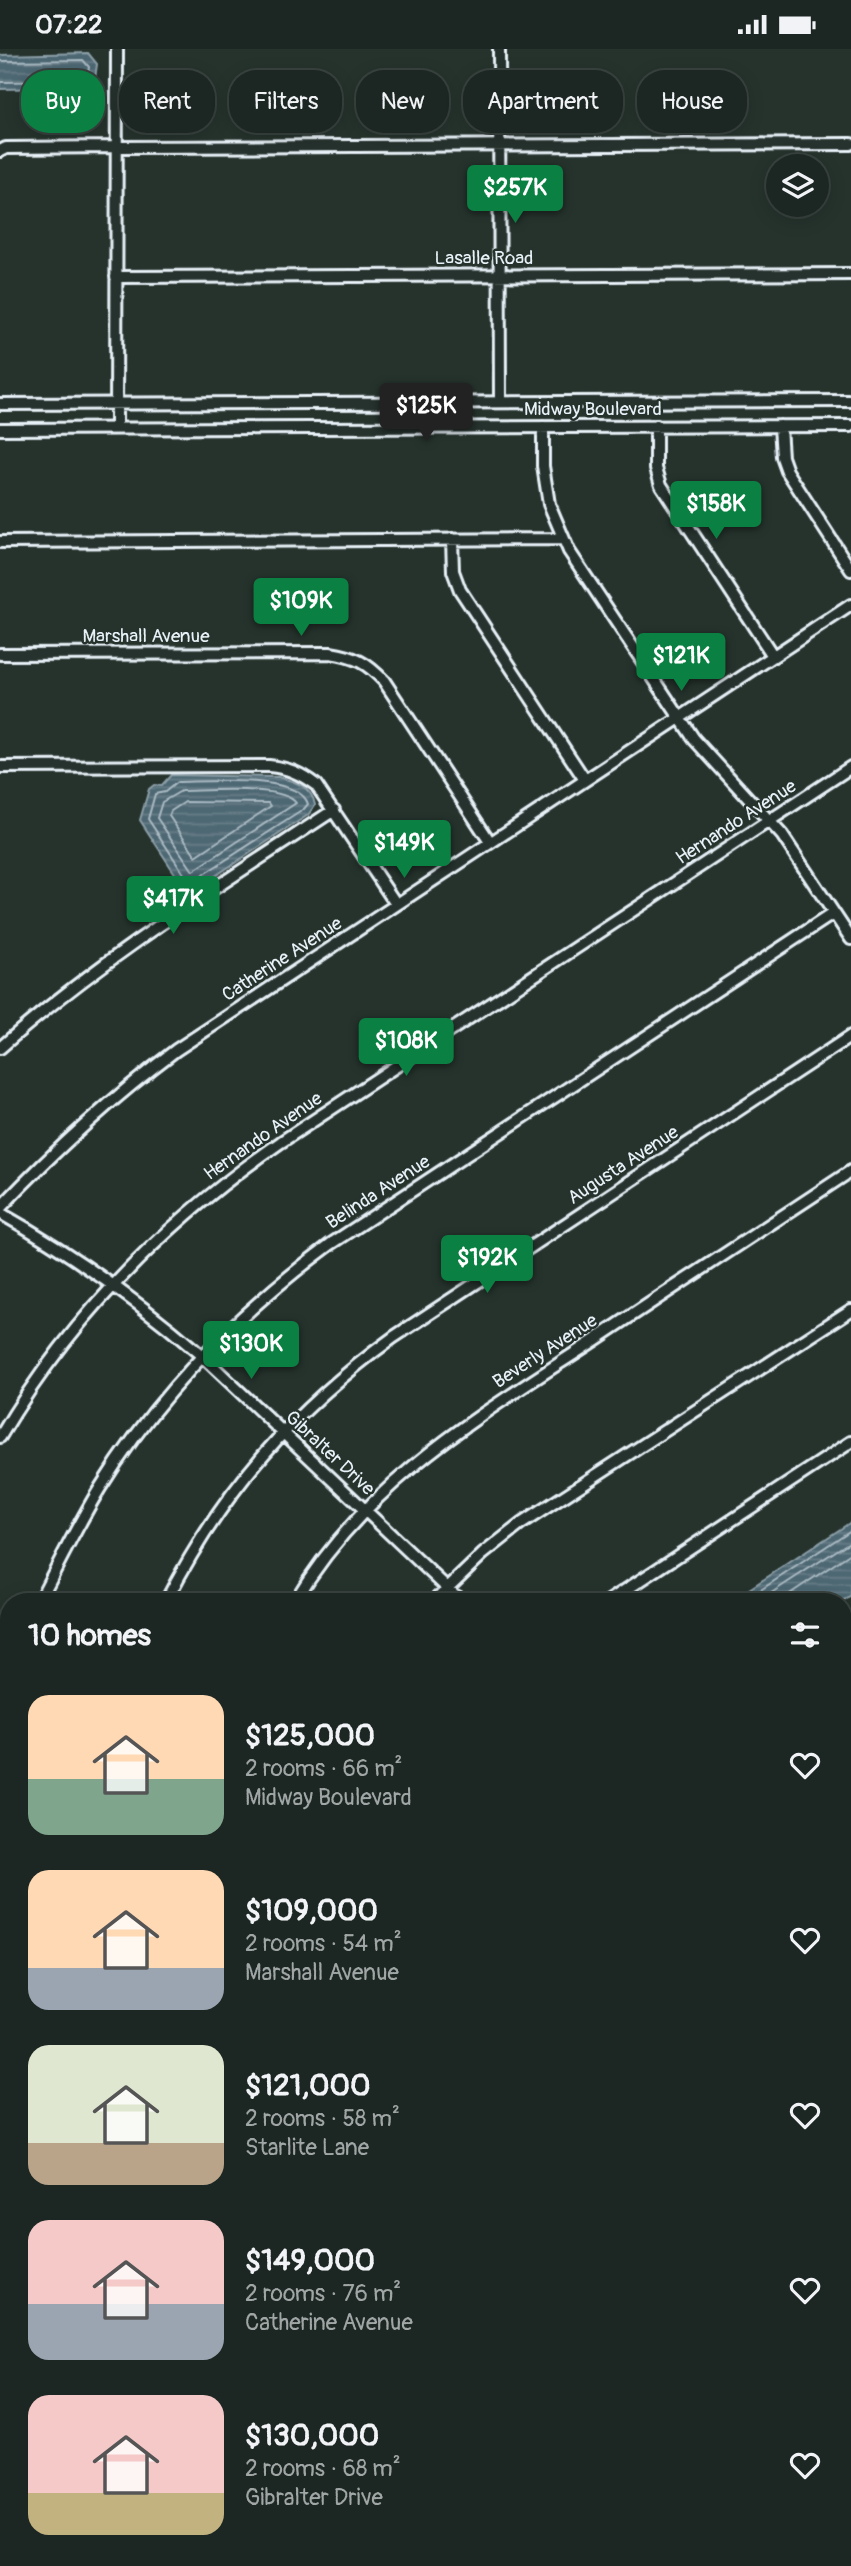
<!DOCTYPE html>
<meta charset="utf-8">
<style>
body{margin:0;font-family:Pangolin,sans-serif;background:#252e2a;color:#f1f3f6;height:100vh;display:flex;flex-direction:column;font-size:26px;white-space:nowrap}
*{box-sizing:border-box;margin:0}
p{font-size:23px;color:#a0a5a5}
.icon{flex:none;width:38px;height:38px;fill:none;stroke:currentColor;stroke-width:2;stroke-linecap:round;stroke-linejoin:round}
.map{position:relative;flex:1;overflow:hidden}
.details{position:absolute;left:0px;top:1544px;width:852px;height:975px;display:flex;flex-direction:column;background:#1c2622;border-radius:28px 28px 0 0;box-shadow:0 4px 18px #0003,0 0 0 2px #3a4340}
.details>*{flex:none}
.guide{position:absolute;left:21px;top:21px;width:810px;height:63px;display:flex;gap:14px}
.tools{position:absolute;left:766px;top:105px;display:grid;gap:14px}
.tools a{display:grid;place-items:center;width:63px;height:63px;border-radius:50%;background:#1c2622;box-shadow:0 4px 18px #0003,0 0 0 2px #3a4340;font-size:35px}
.price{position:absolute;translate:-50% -60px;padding:0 16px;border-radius:7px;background:#0b8043;color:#fff;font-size:23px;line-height:46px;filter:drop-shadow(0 2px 4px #0008)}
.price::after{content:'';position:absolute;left:50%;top:42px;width:21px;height:16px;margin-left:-10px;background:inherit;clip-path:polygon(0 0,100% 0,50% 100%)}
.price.active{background:#222;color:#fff}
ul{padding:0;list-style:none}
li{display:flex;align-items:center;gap:21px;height:175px;padding:0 28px}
li span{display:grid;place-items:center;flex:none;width:196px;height:140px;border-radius:21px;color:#555}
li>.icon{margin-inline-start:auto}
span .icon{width:84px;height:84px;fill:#fffc;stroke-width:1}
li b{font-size:30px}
h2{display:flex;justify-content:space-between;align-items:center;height:84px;padding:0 28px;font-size:30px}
.chip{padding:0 24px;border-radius:28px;background:#1c2622;box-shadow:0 4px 18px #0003,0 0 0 2px #3a4340;font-size:24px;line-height:63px}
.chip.active{background:#0b8043;color:#fff}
.status{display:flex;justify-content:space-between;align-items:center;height:49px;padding:0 35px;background:#1c2622;direction:ltr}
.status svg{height:19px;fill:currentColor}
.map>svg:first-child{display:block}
.water{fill:url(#water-rules);stroke:#8c9fa8;stroke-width:2}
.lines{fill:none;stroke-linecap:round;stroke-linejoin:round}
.shore{stroke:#aabac3;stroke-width:2}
.minor-casing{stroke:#e8f1f8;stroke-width:16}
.minor{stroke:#26332d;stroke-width:10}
.labels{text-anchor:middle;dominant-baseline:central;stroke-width:5;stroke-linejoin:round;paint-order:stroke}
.street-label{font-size:19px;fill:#e8f1f8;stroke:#26332d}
</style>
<div class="status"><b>07:22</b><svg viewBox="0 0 49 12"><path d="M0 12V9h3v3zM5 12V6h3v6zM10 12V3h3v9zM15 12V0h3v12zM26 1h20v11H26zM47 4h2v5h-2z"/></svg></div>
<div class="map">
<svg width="851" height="2517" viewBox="0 0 851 2517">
<defs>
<pattern id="water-rules" width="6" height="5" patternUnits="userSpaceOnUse" patternTransform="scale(1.75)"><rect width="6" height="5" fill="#4e6873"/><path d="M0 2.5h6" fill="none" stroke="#687e88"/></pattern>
</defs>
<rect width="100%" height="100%" fill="#26332d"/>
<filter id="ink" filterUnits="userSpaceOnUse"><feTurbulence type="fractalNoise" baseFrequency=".0143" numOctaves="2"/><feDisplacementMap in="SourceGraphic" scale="14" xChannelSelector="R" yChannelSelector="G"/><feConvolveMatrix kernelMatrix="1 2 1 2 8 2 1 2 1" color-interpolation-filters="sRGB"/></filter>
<g filter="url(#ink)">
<!-- water -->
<path class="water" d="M88 4 97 15 95 30 91 36 73 39 0 40V6Z
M171 726 278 728C295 732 312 738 315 756L308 766 189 844 187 843 140 771 149 740 154 736 161 737Z
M851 1473V1547L844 1552H731Z"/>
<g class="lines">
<!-- shore -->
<path class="shore" d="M0 12 83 11 89 18 87 29 72 32 0 33
M177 733C204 733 299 724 308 755L303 761 190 834 148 770 155 745 165 743Z
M181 742C205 742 283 735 296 754L193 822 157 769 162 753Z
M185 753 269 754 271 757 196 807 169 767 171 762Z
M744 1552 851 1481
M759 1552 851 1492
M779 1552 851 1504"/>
<defs>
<path id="minor" d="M499 0 500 353
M0 102 6 99 117 98 851 95
M116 228 851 225
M0 355 851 352
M656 377V419L661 436 773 607
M780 377 782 408 787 422 851 521
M543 378V417L549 455 569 502 694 690 782 786 851 890
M0 380 851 377
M116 380 117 0
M452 490 453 522 460 541 585 731
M0 493 562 490
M0 605 330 604C355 608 366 613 384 632L490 793
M0 718 269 717C288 719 300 724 316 736L396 855
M0 999C103 908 220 836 334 761
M0 1159C55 1101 112 1049 176 1001L851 556
M0 1164C73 1205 138 1252 201 1306L461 1552
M0 1388C70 1269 168 1171 281 1093L851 718
M39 1552C59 1514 78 1475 100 1439 160 1342 240 1262 331 1195L834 864
M166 1552C223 1441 293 1361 394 1288L851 987
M295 1552C367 1431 481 1366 595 1291 680 1234 766 1178 851 1122
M434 1552 483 1505 521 1475 851 1261
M609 1552 851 1393
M0 1626 9 1611
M844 1646 851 1642
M0 1789 9 1797
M0 1869 9 1857
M844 1938 851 1951
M0 2006H9
M0 2119H9
M844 2134H851
M0 2257H9
M844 2264 851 2265
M0 2363 9 2346
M844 2404H851
M48 2517 51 2510
M283 2517 287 2510"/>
</defs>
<!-- minor casing -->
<use href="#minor" class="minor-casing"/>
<!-- minor -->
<use href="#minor" class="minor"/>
</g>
</g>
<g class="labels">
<!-- street labels -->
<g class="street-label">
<text x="484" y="209">Lasalle Road</text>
<text x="593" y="360">Midway Boulevard</text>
<text x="146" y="587">Marshall Avenue</text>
<text transform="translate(736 773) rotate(-33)">Hernando Avenue</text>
<text transform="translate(282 910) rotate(-33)">Catherine Avenue</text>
<text transform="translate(263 1087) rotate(-35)">Hernando Avenue</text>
<text transform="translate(623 1116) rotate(-33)">Augusta Avenue</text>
<text transform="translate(378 1143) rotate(-33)">Belinda Avenue</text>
<text transform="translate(545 1302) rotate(-33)">Beverly Avenue</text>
<text transform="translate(330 1404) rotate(43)">Gibralter Drive</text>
</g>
</g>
</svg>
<div class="tools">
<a><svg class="icon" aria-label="layers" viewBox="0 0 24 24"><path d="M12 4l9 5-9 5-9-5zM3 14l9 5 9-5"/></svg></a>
</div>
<b class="price" style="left:515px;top:176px">$257K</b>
<b class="price active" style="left:426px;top:394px">$125K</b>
<b class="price" style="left:716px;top:492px">$158K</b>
<b class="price" style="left:301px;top:589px">$109K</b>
<b class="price" style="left:681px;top:644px">$121K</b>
<b class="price" style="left:404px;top:831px">$149K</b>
<b class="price" style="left:173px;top:887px">$417K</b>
<b class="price" style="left:406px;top:1029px">$108K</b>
<b class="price" style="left:487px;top:1246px">$192K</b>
<b class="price" style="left:251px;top:1332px">$130K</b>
<div class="guide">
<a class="chip active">Buy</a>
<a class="chip">Rent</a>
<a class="chip">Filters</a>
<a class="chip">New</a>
<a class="chip">Apartment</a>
<a class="chip">House</a>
</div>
<section class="details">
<h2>10 homes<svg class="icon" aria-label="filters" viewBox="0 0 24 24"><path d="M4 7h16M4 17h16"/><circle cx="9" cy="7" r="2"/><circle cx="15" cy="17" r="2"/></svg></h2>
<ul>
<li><span style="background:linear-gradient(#ffd9b3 60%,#7fa58c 0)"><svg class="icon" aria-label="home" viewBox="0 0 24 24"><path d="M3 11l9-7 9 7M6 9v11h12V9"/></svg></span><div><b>$125,000</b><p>2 rooms · 66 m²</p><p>Midway Boulevard</p></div><svg class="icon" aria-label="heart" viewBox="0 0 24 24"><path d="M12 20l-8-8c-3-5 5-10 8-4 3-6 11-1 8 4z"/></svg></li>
<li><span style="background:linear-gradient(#ffd9b3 70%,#9aa5b1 0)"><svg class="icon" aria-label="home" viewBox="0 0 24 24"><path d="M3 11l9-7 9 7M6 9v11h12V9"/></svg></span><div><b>$109,000</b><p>2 rooms · 54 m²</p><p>Marshall Avenue</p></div><svg class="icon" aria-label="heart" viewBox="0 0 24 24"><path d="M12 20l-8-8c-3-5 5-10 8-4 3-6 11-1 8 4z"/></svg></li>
<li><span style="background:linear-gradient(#dfe7d0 70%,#b9a48a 0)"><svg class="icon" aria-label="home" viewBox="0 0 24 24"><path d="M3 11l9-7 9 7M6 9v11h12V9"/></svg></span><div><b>$121,000</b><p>2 rooms · 58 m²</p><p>Starlite Lane</p></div><svg class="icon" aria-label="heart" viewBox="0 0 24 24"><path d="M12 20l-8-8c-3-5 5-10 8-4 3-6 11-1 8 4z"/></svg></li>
<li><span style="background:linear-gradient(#f6c9c9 60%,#9aa5b1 0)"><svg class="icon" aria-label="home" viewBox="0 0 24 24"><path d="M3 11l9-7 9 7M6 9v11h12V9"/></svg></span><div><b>$149,000</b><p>2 rooms · 76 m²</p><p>Catherine Avenue</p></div><svg class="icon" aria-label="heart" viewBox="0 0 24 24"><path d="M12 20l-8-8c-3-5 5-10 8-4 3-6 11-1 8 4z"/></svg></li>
<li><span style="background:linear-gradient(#f6c9c9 70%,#c2b280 0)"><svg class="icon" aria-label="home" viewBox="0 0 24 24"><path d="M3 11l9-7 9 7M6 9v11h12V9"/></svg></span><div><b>$130,000</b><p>2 rooms · 68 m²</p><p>Gibralter Drive</p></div><svg class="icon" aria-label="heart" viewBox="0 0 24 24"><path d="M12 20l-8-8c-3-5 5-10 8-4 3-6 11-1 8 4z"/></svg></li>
</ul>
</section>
</div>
